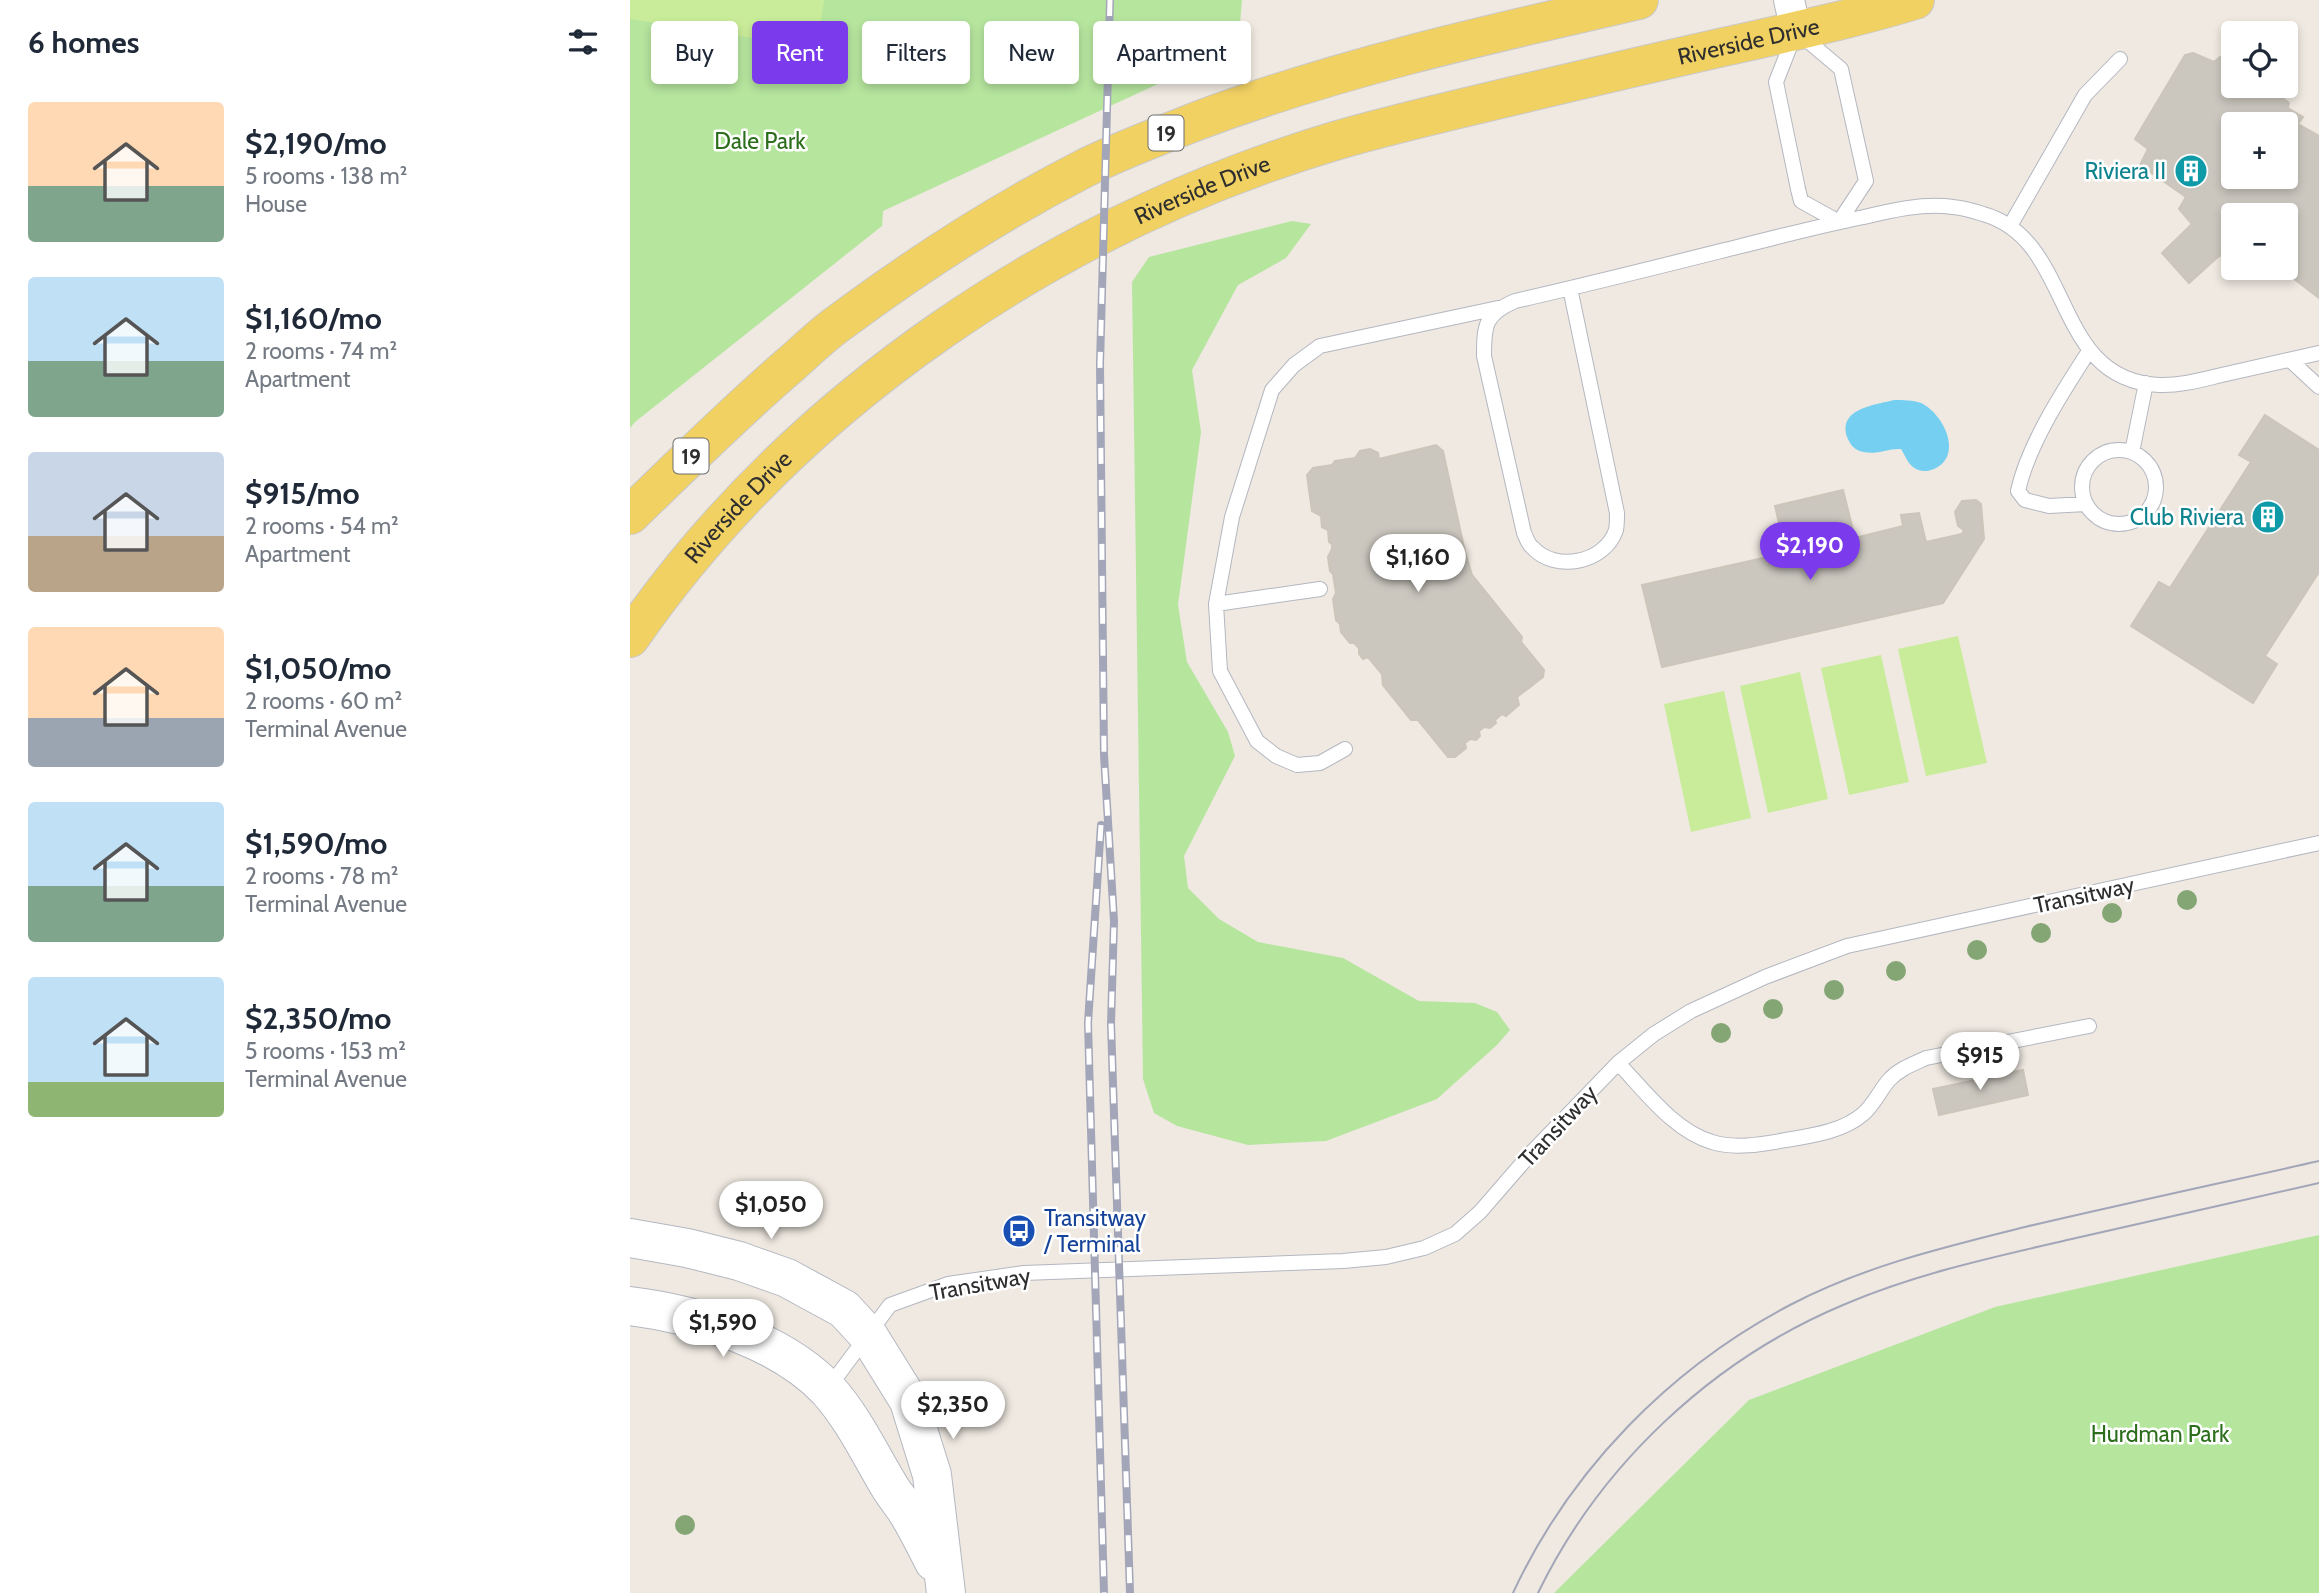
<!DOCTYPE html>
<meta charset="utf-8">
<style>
body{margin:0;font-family:Cabin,sans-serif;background:#f2f2f3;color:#1f2937;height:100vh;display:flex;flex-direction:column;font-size:26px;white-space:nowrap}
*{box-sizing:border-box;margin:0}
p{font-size:23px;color:#747a83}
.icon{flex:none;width:38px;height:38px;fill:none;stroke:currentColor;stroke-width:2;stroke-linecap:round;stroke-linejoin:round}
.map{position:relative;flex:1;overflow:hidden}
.sheet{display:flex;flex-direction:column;background:#fff;width:630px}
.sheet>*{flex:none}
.top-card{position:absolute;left:21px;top:21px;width:665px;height:63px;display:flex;gap:14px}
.controls{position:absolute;left:1591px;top:21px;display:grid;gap:14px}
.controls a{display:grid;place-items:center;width:77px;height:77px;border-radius:7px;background:#fff;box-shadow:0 4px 10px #0003;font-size:35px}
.price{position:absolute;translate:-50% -60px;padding:0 16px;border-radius:24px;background:#fff;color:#222;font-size:23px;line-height:46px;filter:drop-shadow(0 2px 4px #0008)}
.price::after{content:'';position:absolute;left:50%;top:42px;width:21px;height:16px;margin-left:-10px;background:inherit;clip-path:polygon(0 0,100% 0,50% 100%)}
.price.selected{background:#7c3aed;color:#fff}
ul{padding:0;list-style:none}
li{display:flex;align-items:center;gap:21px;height:175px;padding:0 28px}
li span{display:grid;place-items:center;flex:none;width:196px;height:140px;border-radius:7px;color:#555}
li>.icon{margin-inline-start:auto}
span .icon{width:84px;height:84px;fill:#fffc;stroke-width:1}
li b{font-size:30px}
h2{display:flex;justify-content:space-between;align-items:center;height:84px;padding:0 28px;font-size:30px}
.tag{padding:0 24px;border-radius:7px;background:#fff;box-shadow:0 4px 10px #0003;font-size:24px;line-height:63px}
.tag.selected{background:#7c3aed;color:#fff}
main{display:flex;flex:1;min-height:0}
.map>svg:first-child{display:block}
.green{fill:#b6e59e}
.pitch{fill:#c9ec9a}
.water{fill:#75cff0}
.building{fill:#cbc7bf;stroke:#cbc5ba;stroke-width:2;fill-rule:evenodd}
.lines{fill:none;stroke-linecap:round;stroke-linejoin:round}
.lane-casing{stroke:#b4b7c1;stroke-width:16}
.street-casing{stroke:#b4b7c1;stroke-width:32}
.secondary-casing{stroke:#b4b7c1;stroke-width:40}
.primary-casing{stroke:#c9c9c9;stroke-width:40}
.lane{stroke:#fff;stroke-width:14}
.street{stroke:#fff;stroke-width:30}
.secondary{stroke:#fff;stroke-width:38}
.primary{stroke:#f2d163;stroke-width:38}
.tram{stroke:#a3a6b8;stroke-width:2}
.rail-casing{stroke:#a3a6b8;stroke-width:8}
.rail{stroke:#fff;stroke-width:5;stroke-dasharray:16;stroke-linecap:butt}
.tree{fill:#84a574}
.labels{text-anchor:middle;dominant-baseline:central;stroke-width:5;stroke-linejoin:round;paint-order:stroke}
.shield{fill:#fff;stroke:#6d6d6d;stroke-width:2}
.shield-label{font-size:21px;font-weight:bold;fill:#2e2e2e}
.street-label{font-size:23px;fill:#2e2e2e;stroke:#fff}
.park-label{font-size:23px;fill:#2c6e1b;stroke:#fff}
.culture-label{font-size:23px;fill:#0d838f;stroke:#fff;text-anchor:end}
.transit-label{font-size:23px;fill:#164399;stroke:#fff;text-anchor:start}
</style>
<main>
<section class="sheet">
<h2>6 homes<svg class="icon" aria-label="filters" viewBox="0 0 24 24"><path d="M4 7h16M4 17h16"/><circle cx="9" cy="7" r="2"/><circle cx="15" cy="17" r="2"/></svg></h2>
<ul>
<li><span style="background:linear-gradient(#ffd9b3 60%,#7fa58c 0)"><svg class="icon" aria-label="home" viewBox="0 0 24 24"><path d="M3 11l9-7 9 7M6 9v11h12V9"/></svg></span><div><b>$2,190/mo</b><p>5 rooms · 138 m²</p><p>House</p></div></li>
<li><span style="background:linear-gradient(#bfe0f5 60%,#7fa58c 0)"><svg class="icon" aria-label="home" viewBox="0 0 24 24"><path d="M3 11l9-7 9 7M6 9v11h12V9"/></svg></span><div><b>$1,160/mo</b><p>2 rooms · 74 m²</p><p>Apartment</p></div></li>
<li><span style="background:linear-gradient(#c9d6e8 60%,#b9a48a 0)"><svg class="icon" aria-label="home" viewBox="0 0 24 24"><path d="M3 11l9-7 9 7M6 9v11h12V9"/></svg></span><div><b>$915/mo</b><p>2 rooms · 54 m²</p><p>Apartment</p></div></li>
<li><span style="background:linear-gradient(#ffd9b3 65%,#9aa5b1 0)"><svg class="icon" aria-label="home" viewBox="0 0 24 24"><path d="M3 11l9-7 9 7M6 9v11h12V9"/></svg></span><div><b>$1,050/mo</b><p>2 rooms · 60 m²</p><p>Terminal Avenue</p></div></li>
<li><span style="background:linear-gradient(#bfe0f5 60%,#7fa58c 0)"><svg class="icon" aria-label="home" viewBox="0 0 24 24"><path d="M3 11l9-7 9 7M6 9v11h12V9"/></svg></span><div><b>$1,590/mo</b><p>2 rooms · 78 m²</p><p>Terminal Avenue</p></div></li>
<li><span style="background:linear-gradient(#bfe0f5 75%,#8fb573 0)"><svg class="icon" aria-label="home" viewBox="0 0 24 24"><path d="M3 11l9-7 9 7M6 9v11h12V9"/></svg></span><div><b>$2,350/mo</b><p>5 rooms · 153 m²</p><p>Terminal Avenue</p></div></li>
</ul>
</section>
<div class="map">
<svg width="1689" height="1593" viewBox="0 0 1689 1593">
<rect width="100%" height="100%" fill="#efe9e1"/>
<!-- green -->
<path class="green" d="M0 0H612L608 47 253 211 252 226 5 422 0 428Z
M662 221 681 224 656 258 608 285 562 370 571 432 548 605 557 662 598 732 605 756 554 856 558 888 589 919 628 942 713 958 789 1001 845 1003 867 1012 880 1030 867 1045 807 1099 696 1141 618 1145 547 1126 524 1113 513 1079 502 282 519 257Z
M1689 1235V1593H924L1119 1400 1365 1307Z"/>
<!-- pitch -->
<path class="pitch" d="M0 0H194L187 48 0 19Z
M1328 636 1357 763 1296 776 1268 649Z
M1251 655 1279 782 1219 795 1191 668Z
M1170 672 1198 799 1138 813 1110 686Z
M1094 691 1121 818 1061 832 1034 704Z"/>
<!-- water -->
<path class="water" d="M1264 400C1273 400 1283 400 1291 403 1314 414 1334 456 1304 469 1297 472 1289 472 1283 467 1277 462 1275 455 1271 449 1259 448 1246 455 1234 452 1226 451 1221 446 1218 439 1206 409 1244 405 1264 400Z"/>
<!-- building -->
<path class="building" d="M1563 53 1584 62 1590 57 1603 65V86H1636L1659 103 1658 108 1673 117 1668 124 1689 136V298L1650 268H1656V215H1603V257L1598 265 1590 255 1559 283 1532 253 1562 224 1549 209 1556 197 1510 165 1518 149 1505 139 1555 55ZM1603 124H1656V177H1603Z
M1635 415 1689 450V572L1635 656 1647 664 1623 703 1501 626 1529 582 1540 588 1621 462 1609 455Z
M806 445 813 451 835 552 842 575 892 637 891 642 914 670 913 677 887 697 889 705 876 716 872 714 865 720 866 723 860 728 854 727 849 731 850 736 846 740 840 739 835 743 836 748 825 757H818L788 720H781L753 685 752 674 738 657 733 659 729 654V648L724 643H720L711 632 710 624 706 620 703 599 706 593 703 574 700 571 698 557 702 549V544L699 542 698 530 692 527 691 516 682 511 677 475 683 468 702 465 705 461 725 458 730 451 740 449 748 453 749 459Z
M1213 490 1225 538 1273 526 1271 515 1289 513 1296 542 1332 534 1334 530 1328 526 1325 512 1332 501 1346 500 1351 504 1354 539 1313 603 1032 667 1012 585 1156 553 1145 506Z
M1393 1070 1398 1095 1309 1115 1303 1089Z"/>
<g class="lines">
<defs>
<path id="lane" d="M1166 31 1211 69 1236 181 1209 222 1171 201 1168 189 1146 82Z
M1380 226 1455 95 1490 59
M940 288 987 513C987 518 987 525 986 530 975 563 925 573 902 547 898 544 896 537 894 533L854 356C854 325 855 314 885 301 960 284 1035 265 1111 246 1152 236 1193 225 1234 217 1263 210 1293 203 1323 207 1333 208 1344 211 1353 214 1446 240 1420 380 1529 385 1552 386 1574 379 1596 374 1627 367 1658 360 1689 353
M1660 360 1689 387
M1452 487a37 37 0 1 1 74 0a37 37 0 1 1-74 0Z
M1502 452 1516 383
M1456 504 1419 506 1395 500 1388 491C1398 445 1433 391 1459 351
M586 604 690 589
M715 749 690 763 667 765 646 756 627 741 590 671 586 604 602 517 642 390 664 365 690 346 868 308
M988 1063C1015 1091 1044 1131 1082 1142 1107 1150 1138 1143 1162 1139 1186 1135 1215 1130 1233 1114 1244 1105 1250 1090 1259 1080 1269 1069 1283 1064 1296 1058L1459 1026
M199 1387 260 1305 318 1284 394 1273 713 1261 756 1257 794 1248 825 1234 850 1212 902 1152 988 1063 1024 1034 1061 1011 1135 977 1217 946 1689 843"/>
<path id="street" d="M1159 0 1166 31"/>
<path id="secondary" d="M0 1238 57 1248 109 1261 157 1278 214 1309 238 1335 279 1401 302 1475 316 1593
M0 1306C66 1314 151 1340 198 1390 223 1418 239 1452 258 1484 264 1495 273 1504 279 1515 288 1530 296 1546 304 1562"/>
<g id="primary">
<path d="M0 515C53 464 105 412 161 364 177 350 192 335 209 323 287 265 369 212 455 168 491 150 530 136 567 121 711 67 860 34 1009 0"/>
<path id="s1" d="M0 638C167 397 429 223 708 140 753 127 799 116 845 105 929 85 1013 65 1098 46 1161 32 1223 19 1285 0"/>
</g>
</defs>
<!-- lane casing -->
<use href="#lane" class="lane-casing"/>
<!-- street casing -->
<use href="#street" class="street-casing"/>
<!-- secondary casing -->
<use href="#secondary" class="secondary-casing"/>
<!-- primary casing -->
<use href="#primary" class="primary-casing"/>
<!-- lane -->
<use href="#lane" class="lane"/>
<!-- street -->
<use href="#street" class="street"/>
<!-- secondary -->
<use href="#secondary" class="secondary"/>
<!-- primary -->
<use href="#primary" class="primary"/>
<!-- tram -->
<path class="tram" d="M883 1593C940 1470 1040 1368 1160 1305 1234 1266 1315 1247 1395 1227 1493 1204 1591 1183 1689 1161
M908 1593C970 1465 1082 1360 1213 1305 1287 1273 1368 1256 1446 1238 1527 1220 1608 1201 1689 1183"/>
<defs>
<path id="rail" d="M480 0 470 364 474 755 484 921 481 1024 500 1593
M471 825 458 1023 474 1593"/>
</defs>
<!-- rail casing -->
<use href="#rail" class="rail-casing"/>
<!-- rail -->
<use href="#rail" class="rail"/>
</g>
<!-- trees -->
<g class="tree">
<circle cx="1557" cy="900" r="10"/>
<circle cx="1482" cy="913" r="10"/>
<circle cx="1411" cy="933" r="10"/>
<circle cx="1347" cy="950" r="10"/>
<circle cx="1266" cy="971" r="10"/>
<circle cx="1204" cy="990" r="10"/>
<circle cx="1143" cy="1009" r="10"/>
<circle cx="1091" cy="1033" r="10"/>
<circle cx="55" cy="1525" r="10"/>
</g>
<!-- icons -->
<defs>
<symbol id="building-disc" viewBox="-11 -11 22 22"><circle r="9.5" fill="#0f9aa8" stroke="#fff"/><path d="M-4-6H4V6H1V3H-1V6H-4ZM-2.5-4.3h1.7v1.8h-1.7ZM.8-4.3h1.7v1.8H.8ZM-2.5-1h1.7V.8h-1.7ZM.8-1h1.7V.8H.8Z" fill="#fff"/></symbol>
<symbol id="bus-disc" viewBox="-11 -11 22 22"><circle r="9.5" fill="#1a4fb4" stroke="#fff"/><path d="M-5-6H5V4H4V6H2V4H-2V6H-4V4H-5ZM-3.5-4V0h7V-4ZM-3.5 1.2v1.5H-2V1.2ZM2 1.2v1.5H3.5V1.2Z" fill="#fff"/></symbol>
</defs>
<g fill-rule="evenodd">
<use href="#building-disc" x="1542" y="152" width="38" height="38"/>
<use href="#building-disc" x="1619" y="498" width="38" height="38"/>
<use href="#bus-disc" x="370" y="1212" width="38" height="38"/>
</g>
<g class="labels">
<!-- shield labels -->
<g class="shield">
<rect x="518.5" y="115.5" width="35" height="35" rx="5"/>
<rect x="43.5" y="438.5" width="35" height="35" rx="5"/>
</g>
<g class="shield-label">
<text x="536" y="133">19</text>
<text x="61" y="456">19</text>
</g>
<!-- street labels -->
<g class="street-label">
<text stroke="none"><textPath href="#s1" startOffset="1304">Riverside Drive</textPath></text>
<text stroke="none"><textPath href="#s1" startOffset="737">Riverside Drive</textPath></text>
<text stroke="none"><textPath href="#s1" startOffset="170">Riverside Drive</textPath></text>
<text transform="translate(1454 895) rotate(-12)">Transitway</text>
<text transform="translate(928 1126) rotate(-47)">Transitway</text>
<text transform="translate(350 1284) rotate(-10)">Transitway</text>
</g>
<!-- park labels -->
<g class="park-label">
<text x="130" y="141">Dale Park</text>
<text x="1530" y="1434">Hurdman Park</text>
</g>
<!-- culture labels -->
<g class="culture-label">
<text x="1536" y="171">Riviera II</text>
<text x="1614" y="517">Club Riviera</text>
</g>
<!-- transit labels -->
<g class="transit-label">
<text x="414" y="1218">Transitway<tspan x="414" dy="26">/ Terminal</tspan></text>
</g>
</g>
</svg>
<div class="controls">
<a><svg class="icon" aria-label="locate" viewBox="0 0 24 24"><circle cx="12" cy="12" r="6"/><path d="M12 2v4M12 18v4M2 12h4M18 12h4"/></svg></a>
<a>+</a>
<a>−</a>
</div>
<b class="price selected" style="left:1180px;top:582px">$2,190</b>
<b class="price" style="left:788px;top:594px">$1,160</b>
<b class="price" style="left:1350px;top:1092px">$915</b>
<b class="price" style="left:141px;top:1241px">$1,050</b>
<b class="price" style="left:93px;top:1359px">$1,590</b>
<b class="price" style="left:323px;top:1441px">$2,350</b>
<div class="top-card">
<a class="tag">Buy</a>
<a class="tag selected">Rent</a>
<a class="tag">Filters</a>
<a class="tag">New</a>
<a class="tag">Apartment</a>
</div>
</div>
</main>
